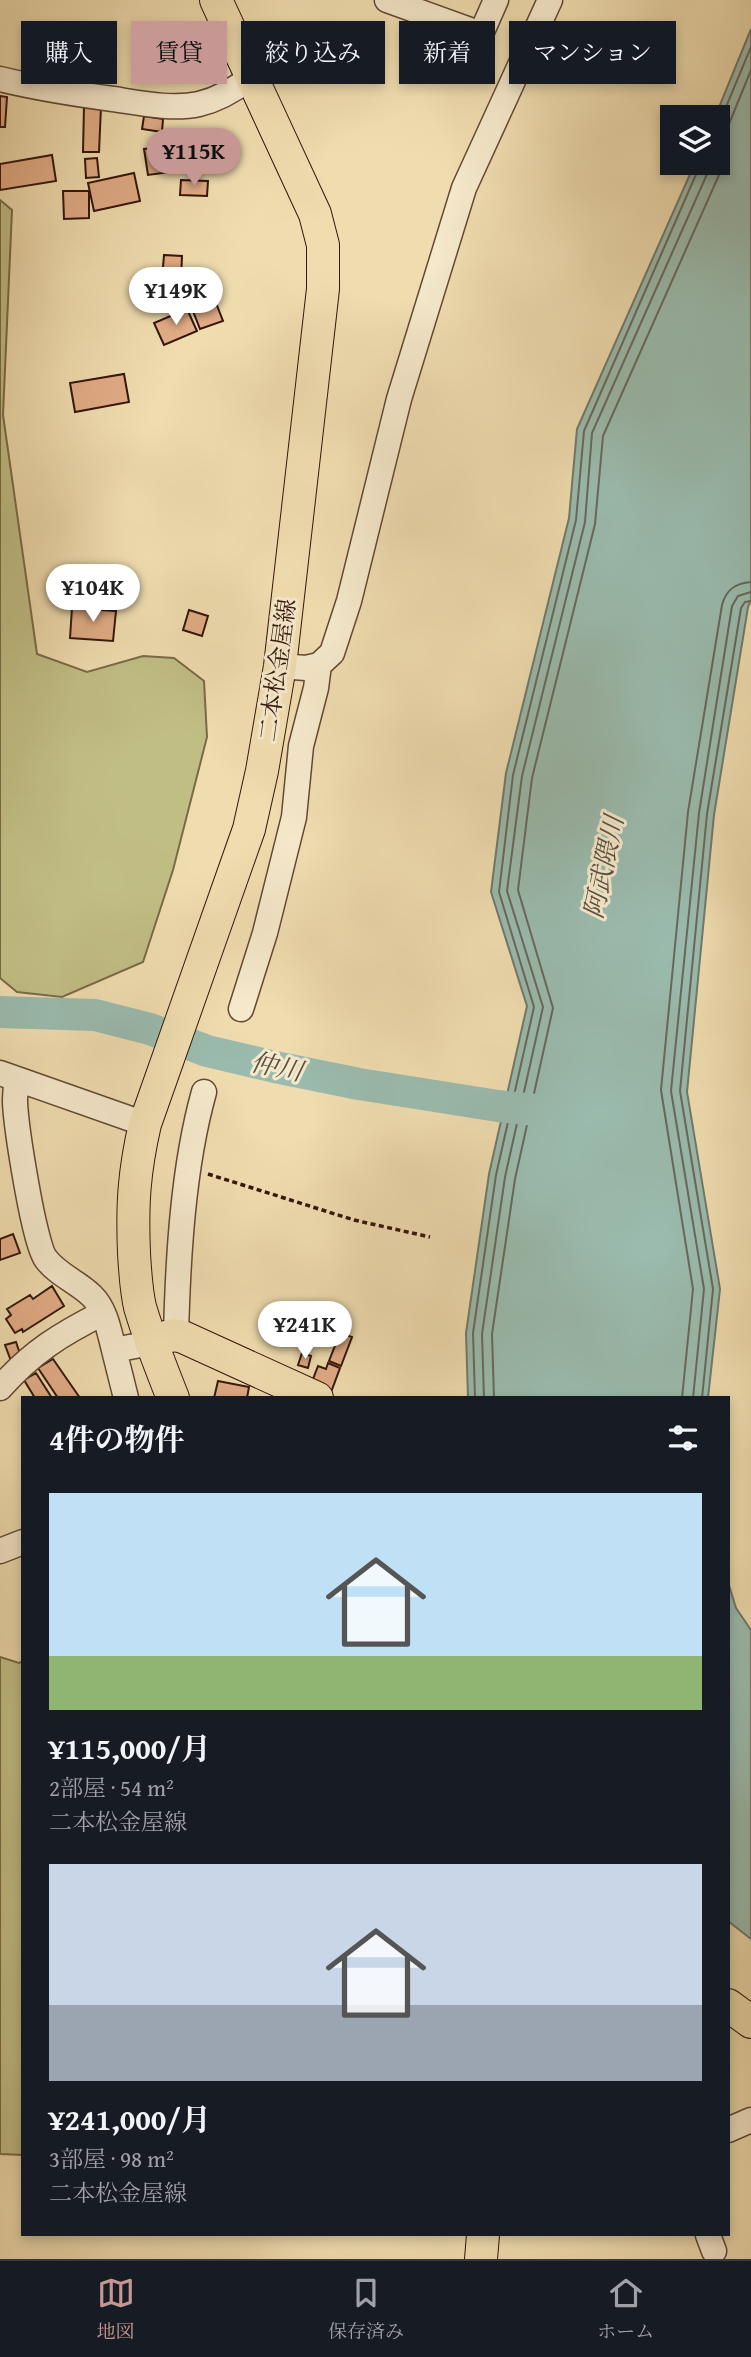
<!DOCTYPE html>
<html lang="ja">
<meta charset="utf-8">
<style>
body{margin:0;font-family:"Gentium Book Plus","Noto Serif JP",serif;background:#20242c;color:#f1f3f6;height:100vh;display:flex;flex-direction:column;font-size:26px;white-space:nowrap}
*{box-sizing:border-box;margin:0}
p{font-size:23px;color:#9ea1a6}
.icon{flex:none;width:38px;height:38px;fill:none;stroke:currentColor;stroke-width:2;stroke-linecap:round;stroke-linejoin:round}
.map{position:relative;flex:1;overflow:hidden}
.sheet{position:absolute;left:21px;top:1396px;width:709px;height:840px;display:flex;flex-direction:column;background:#171b24;border-radius:0px;box-shadow:0 4px 10px #0003}
.sheet>*{flex:none}
.hud{position:absolute;left:21px;top:21px;width:710px;height:63px;display:flex;gap:14px}
.controls{position:absolute;left:660px;top:105px;display:grid;gap:14px}
.controls a{display:grid;place-items:center;width:70px;height:70px;border-radius:0px;background:#171b24;box-shadow:0 4px 10px #0003;font-size:35px}
.price{position:absolute;translate:-50% -60px;padding:0 16px;border-radius:24px;background:#fff;color:#222;font-size:23px;line-height:46px;filter:drop-shadow(0 2px 4px #0008)}
.price::after{content:'';position:absolute;left:50%;top:42px;width:21px;height:16px;margin-left:-10px;background:inherit;clip-path:polygon(0 0,100% 0,50% 100%)}
.price.selected{background:#c59692;color:#111}
ul{padding:0;list-style:none}
li{display:grid;align-content:center;gap:14px;height:371px;padding:0 28px}
li span{display:grid;place-items:center;height:217px;border-radius:0px;color:#555}
li>.icon{margin-inline-start:auto}
span .icon{width:126px;height:126px;fill:#fffc;stroke-width:1}
li b{font-size:30px}
h2{display:flex;justify-content:space-between;align-items:center;height:84px;padding:0 28px;font-size:30px}
.tag{padding:0 24px;border-radius:0px;background:#171b24;box-shadow:0 4px 10px #0003;font-size:24px;line-height:63px}
.tag.selected{background:#c59692;color:#111}
.tab-bar{display:flex;justify-content:space-around;align-items:center;height:98px;border-top:2px solid #363941;background:#171b24;font-size:19px;color:#9ea1a6}
.tab-bar a{display:grid;justify-items:center;gap:4px}
.tab-bar .selected{color:#c59692}
.map>svg:first-child{display:block}
.green{fill:#c1be85;stroke:#7a6a48;stroke-width:2}
.water{fill:#9abbae;stroke:#71796d;stroke-width:2}
.lines{fill:none;stroke-linecap:round;stroke-linejoin:round}
.shore{stroke:#67685c;stroke-width:2}
.river{stroke:#9abbae;stroke-width:32}
.building{fill:#e1ac86;stroke:#34160b;stroke-width:2}
.minor-casing{stroke:#634834;stroke-width:27}
.major-casing{stroke:#34160b;stroke-width:34}
.path{stroke:#34160b;stroke-width:3.5;stroke-dasharray:5 3.5;stroke-linecap:butt}
.minor{stroke:#f5e8cb;stroke-width:24}
.major{stroke:#efdcaf;stroke-width:32}
.labels{text-anchor:middle;dominant-baseline:central;stroke-width:6;stroke-linejoin:round;paint-order:stroke}
.street-label{font-size:24px;fill:#34160b;stroke:#f5e8cb}
.water-label{font-size:26px;font-style:italic;fill:#585044;stroke:#f5e8cb}
</style>
<div class="map">
<svg width="751" height="2259" viewBox="0 0 751 2259">
<rect width="100%" height="100%" fill="#efdcaf"/>
<filter id="stains"><feTurbulence type="fractalNoise" baseFrequency=".00286" numOctaves="4"/><feColorMatrix values="0 0 0 0 .2 0 0 0 0 .09 0 0 0 0 .02 0 0 0 .5 -.17"/></filter>
<radialGradient id="worn" r=".72"><stop offset=".6" stop-color="#630" stop-opacity="0"/><stop offset="1" stop-color="#630" stop-opacity=".3"/></radialGradient>
<!-- green -->
<path class="green" d="M0 200 12 210 3 415 37 654 87 672 143 656 174 658 204 681 207 737 173 870 143 962 62 997 17 992 0 978Z
M0 1657 19 1663 23 1661V2155L0 2154Z"/>
<!-- water -->
<path class="water" d="M751 29V600L748 607 714 815 687 1092 720 1289 708 1398H468L466 1333 489 1174 527 1006 491 892 506 773 569 518 577 429 695 163H718V117H715Z
M728 1582 736 1608 751 1630V1939L728 1921Z"/>
<g class="lines">
<!-- shore -->
<path class="shore" d="M718 123 721 119 751 47
M718 133 729 124 751 70
M475 1398 473 1333 496 1175 534 1007 499 892 513 775 576 520 584 431 701 163
M484 1398 482 1334 505 1177 543 1007 507 891 522 776 585 522 592 433 708 172 710 163
M494 1398 492 1334 515 1179 553 1008 518 890 532 778 595 524 603 436 719 175 720 164 718 152
M682 1398 693 1289 661 1090 688 812 722 605C726 590 735 583 751 582
M693 1398 704 1289 671 1091 699 813 732 606 738 596 751 592
M702 1398 713 1289 680 1091 707 814 741 608 745 602 751 601"/>
<!-- river -->
<path class="river" d="M0 1012 95 1015 150 1029 207 1051 275 1067 359 1084 498 1106 546 1111"/>
</g>
<!-- building -->
<path class="building" d="M0 96 7 97 5 127H0Z
M84 106 101 107 99 152H83Z
M144 116 163 119 162 132 142 129Z
M182 145 186 170 148 175 144 149Z
M52 155 56 181 0 190V164Z
M97 158 99 177 86 178 85 159Z
M134 173 140 201 94 211 88 183Z
M181 180 208 181 207 196 180 195Z
M63 191H89V218L64 219Z
M164 255 182 256 181 280 162 279Z
M216 303 223 321 200 329 193 311Z
M187 309 197 331 164 345 154 323Z
M124 374 129 402 75 412 70 383Z
M66 569 76 570 75 588H65Z
M72 608 116 611 113 641 70 638Z
M189 610 208 616 202 636 183 630Z
M13 1234 20 1253 0 1260V1239Z
M52 1286 64 1306 23 1332 22 1329 15 1333 6 1319 11 1315 7 1309 30 1295 33 1299Z
M340 1333 352 1337 341 1366 329 1361Z
M16 1342 21 1357 11 1361 5 1345Z
M302 1353 311 1356 308 1368 298 1365Z
M53 1359 80 1398H58L38 1368Z
M328 1363 340 1368 330 1395 310 1387 318 1366 326 1369Z
M36 1373 52 1398H35L24 1380Z
M218 1381 249 1387 247 1398H214Z"/>
<g class="lines">
<defs>
<path id="minor" d="M387 0 481 34 496 0
M0 79C37 88 75 94 113 99 140 103 172 110 199 104 220 99 236 89 252 76
M280 666 306 668 319 665 332 653 349 601 399 399 464 188 550 0
M241 1009 265 933 294 817 301 746 316 688 319 665
M0 1073 145 1124
M16 1080C16 1087 15 1095 15 1102 16 1126 34 1245 46 1259 58 1275 78 1282 92 1296 106 1310 109 1331 114 1350L151 1343
M176 1335C178 1257 183 1167 204 1092
M114 1350 126 1398
M0 1388C32 1352 61 1334 103 1313
M0 1551 23 1542
M728 2130 751 2120
M708 2235 714 2251"/>
<path id="major" d="M151 1343C162 1338 172 1333 183 1337L317 1398
M173 1398C161 1368 149 1338 140 1307 136 1290 135 1270 134 1253 132 1204 134 1172 145 1124L249 829 262 771 280 666 323 289V245L315 214 216 0
M728 2005 751 2022
M481 2259 483 2235"/>
</defs>
<!-- minor casing -->
<use href="#minor" class="minor-casing"/>
<!-- major casing -->
<use href="#major" class="major-casing"/>
<!-- path -->
<path class="path" d="M208 1174 354 1220 430 1237"/>
<!-- minor -->
<use href="#minor" class="minor"/>
<!-- major -->
<use href="#major" class="major"/>
</g>
<g class="labels">
<!-- street labels -->
<g class="street-label">
<text transform="translate(277 670) rotate(-82)">二本松金屋線</text>
</g>
<!-- water labels -->
<g class="water-label">
<text transform="translate(603 867) rotate(-78)">阿武隈川</text>
<text transform="translate(277 1066) rotate(12)">仲川</text>
</g>
</g>
<rect width="100%" height="100%" filter="url(#stains)"/>
<rect width="100%" height="100%" fill="url(#worn)"/>
</svg>
<div class="controls">
<a><svg class="icon" aria-label="layers" viewBox="0 0 24 24"><path d="M12 4l9 5-9 5-9-5zM3 14l9 5 9-5"/></svg></a>
</div>
<b class="price selected" style="left:194px;top:188px">¥115K</b>
<b class="price" style="left:176px;top:327px">¥149K</b>
<b class="price" style="left:93px;top:624px">¥104K</b>
<b class="price" style="left:305px;top:1361px">¥241K</b>
<div class="hud">
<a class="tag">購入</a>
<a class="tag selected">賃貸</a>
<a class="tag">絞り込み</a>
<a class="tag">新着</a>
<a class="tag">マンション</a>
</div>
<section class="sheet">
<h2>4件の物件<svg class="icon" aria-label="filters" viewBox="0 0 24 24"><path d="M4 7h16M4 17h16"/><circle cx="9" cy="7" r="2"/><circle cx="15" cy="17" r="2"/></svg></h2>
<ul>
<li><span style="background:linear-gradient(#bfe0f5 75%,#8fb573 0)"><svg class="icon" aria-label="home" viewBox="0 0 24 24"><path d="M3 11l9-7 9 7M6 9v11h12V9"/></svg></span><div><b>¥115,000/月</b><p>2部屋 · 54 m²</p><p>二本松金屋線</p></div></li>
<li><span style="background:linear-gradient(#c9d6e8 65%,#9aa5b1 0)"><svg class="icon" aria-label="home" viewBox="0 0 24 24"><path d="M3 11l9-7 9 7M6 9v11h12V9"/></svg></span><div><b>¥241,000/月</b><p>3部屋 · 98 m²</p><p>二本松金屋線</p></div></li>
</ul>
</section>
</div>
<nav class="tab-bar">
<a class="selected"><svg class="icon" aria-label="map" viewBox="0 0 24 24"><path d="M3 6l6-2 6 2 6-2v14l-6 2-6-2-6 2zM9 4v14M15 6v14"/></svg>地図</a>
<a><svg class="icon" aria-label="saved" viewBox="0 0 24 24"><path d="M7 4h10v16l-5-4-5 4z"/></svg>保存済み</a>
<a><svg class="icon" aria-label="home" viewBox="0 0 24 24"><path d="M3 11l9-7 9 7M6 9v11h12V9"/></svg>ホーム</a>
</nav>
